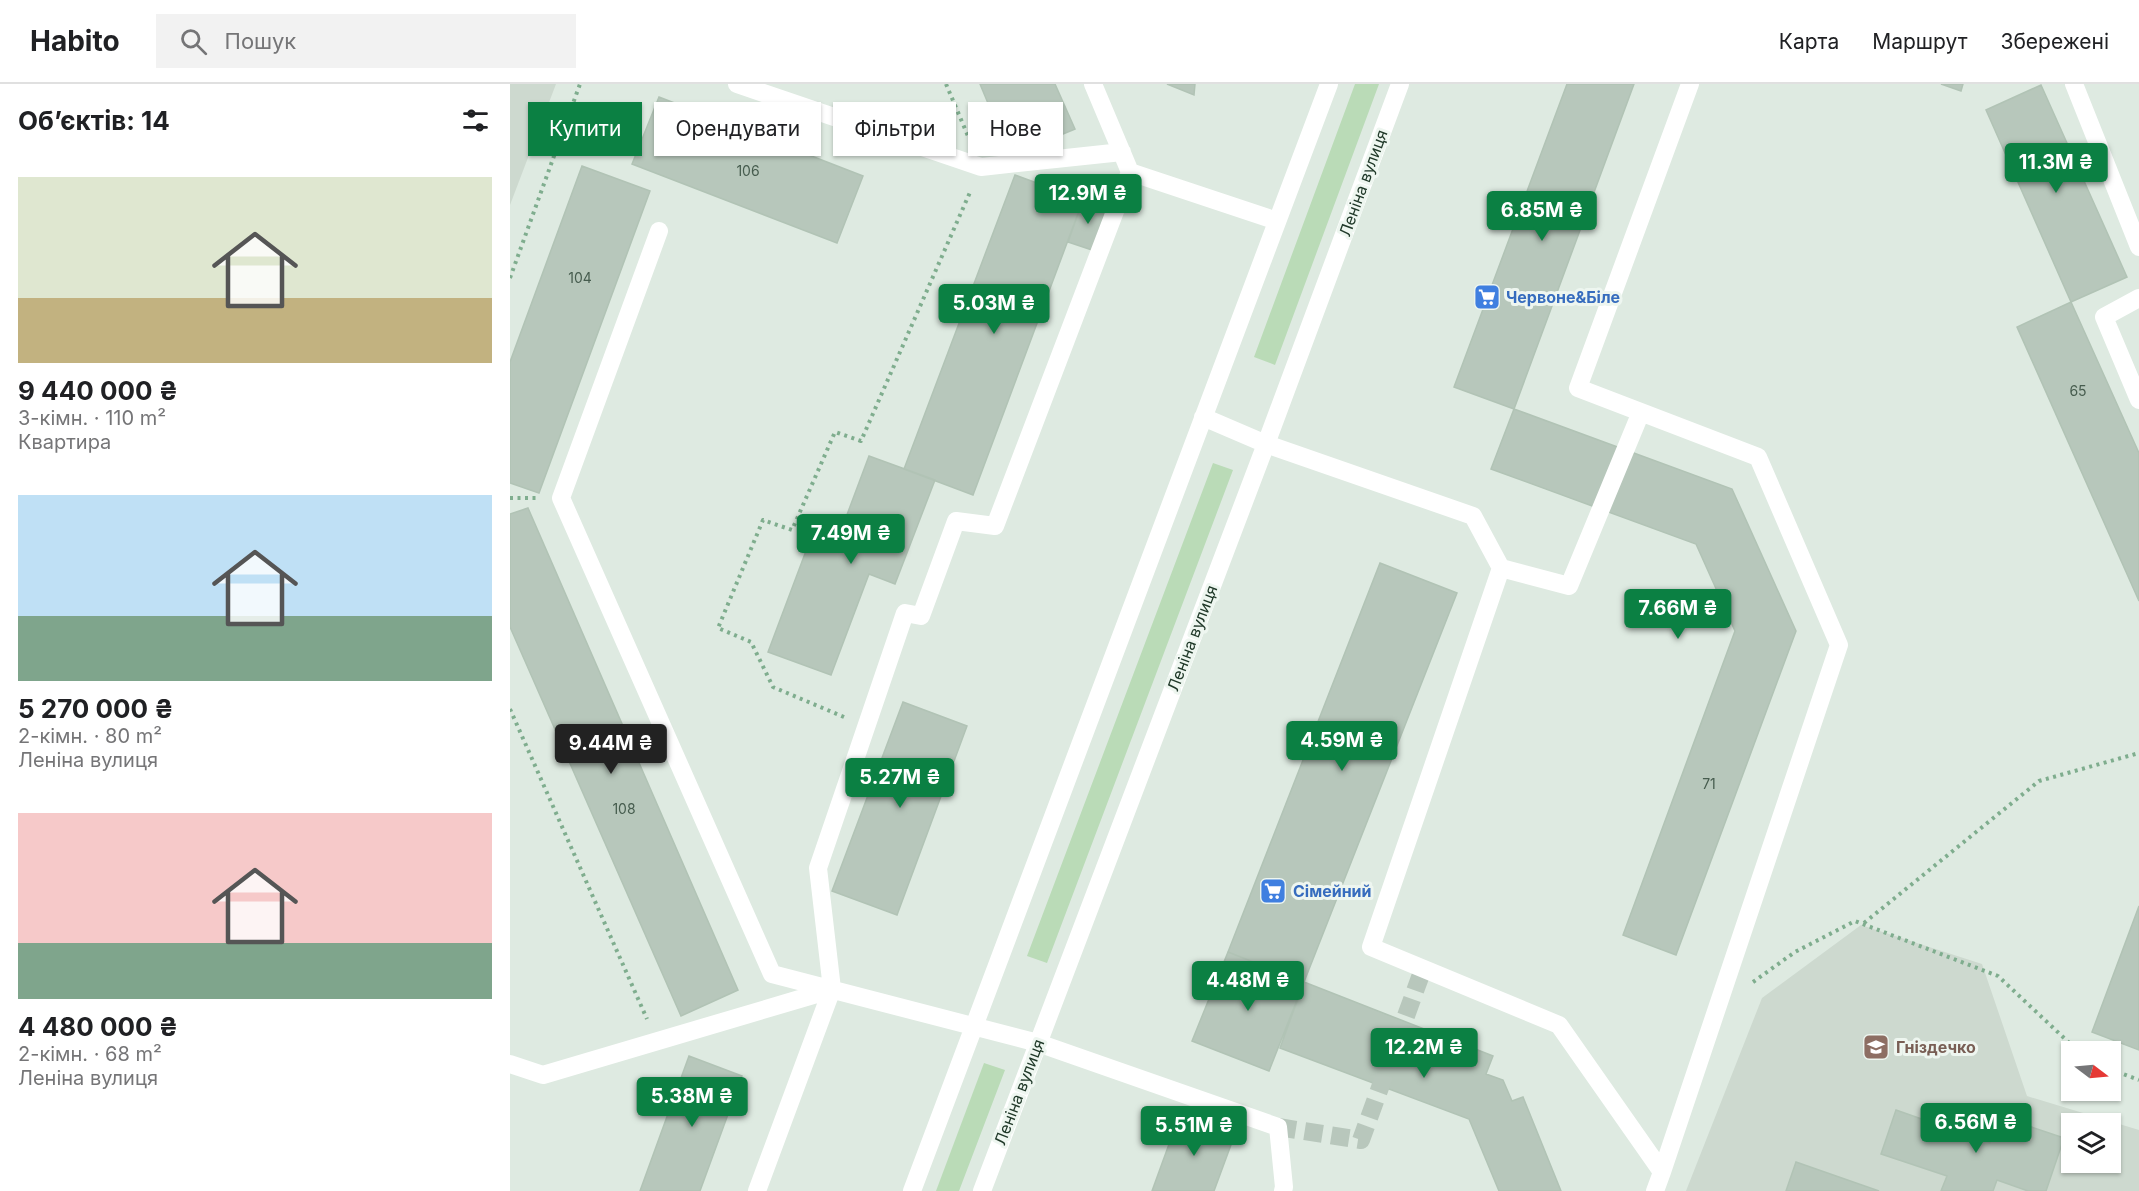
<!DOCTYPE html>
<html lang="uk">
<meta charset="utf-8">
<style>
body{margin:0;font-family:Inter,sans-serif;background:#f2f2f2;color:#202124;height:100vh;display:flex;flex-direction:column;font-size:22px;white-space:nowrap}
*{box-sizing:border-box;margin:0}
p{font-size:20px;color:#757577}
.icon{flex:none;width:33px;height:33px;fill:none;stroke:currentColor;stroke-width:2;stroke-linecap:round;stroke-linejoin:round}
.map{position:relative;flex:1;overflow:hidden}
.sheet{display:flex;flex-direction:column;background:#fff;width:510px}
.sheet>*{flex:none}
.hud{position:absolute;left:18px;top:18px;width:570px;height:54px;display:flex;gap:12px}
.needle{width:39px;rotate:106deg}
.fabs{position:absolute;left:1551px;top:957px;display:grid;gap:12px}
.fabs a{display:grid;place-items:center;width:60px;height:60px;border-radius:0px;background:#fff;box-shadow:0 2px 4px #0004;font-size:30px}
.price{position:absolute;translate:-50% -51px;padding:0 14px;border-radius:6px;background:#0b8043;color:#fff;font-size:20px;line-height:39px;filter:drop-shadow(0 2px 3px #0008)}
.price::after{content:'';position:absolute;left:50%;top:36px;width:18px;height:14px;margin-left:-9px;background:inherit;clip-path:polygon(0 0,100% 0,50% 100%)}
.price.on{background:#222;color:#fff}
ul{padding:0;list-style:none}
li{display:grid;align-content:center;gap:12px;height:318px;padding:0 18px}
li span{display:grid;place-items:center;height:186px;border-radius:0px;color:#555}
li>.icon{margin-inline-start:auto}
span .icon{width:108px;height:108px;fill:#fffc;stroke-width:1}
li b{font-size:26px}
h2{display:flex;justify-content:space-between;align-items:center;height:72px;padding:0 18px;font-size:26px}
.tag{padding:0 21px;border-radius:0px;background:#fff;box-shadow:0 2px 4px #0004;font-size:21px;line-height:54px}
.tag.on{background:#0b8043;color:#fff}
header{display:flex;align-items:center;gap:36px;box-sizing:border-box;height:84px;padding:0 30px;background:#fff;border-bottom:2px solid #e0e0e0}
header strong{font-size:28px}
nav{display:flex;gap:33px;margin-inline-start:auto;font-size:21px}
.search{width:420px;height:54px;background:#f2f2f2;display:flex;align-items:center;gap:15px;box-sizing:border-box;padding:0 21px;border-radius:0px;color:#757577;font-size:22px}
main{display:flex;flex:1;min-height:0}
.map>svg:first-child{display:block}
.built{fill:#cdd9cf;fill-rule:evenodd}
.green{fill:#badbb7}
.building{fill:#b7c7bb;stroke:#b1c3b5;stroke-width:1.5}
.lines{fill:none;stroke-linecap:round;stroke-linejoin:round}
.minor-tunnel{stroke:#b8c7bc;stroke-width:18;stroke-dasharray:18 9;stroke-linecap:butt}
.path{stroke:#7fad8e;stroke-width:4;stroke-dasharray:3 4.5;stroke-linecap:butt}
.minor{stroke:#fff;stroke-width:18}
.labels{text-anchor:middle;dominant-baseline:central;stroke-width:6;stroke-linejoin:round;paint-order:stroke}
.number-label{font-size:14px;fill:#465c4e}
.street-label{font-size:16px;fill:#203929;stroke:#eef6f0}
.shop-label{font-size:16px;font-weight:bold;fill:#366cbe;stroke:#eef6f0;text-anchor:start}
.education-label{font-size:16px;font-weight:bold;fill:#785e54;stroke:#eef6f0;text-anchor:start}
</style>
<header>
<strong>Habito</strong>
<div class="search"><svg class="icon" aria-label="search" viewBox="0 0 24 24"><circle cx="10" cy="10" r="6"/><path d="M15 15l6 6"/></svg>Пошук</div>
<nav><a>Карта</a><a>Маршрут</a><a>Збережені</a></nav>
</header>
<main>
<section class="sheet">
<h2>Об’єктів: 14<svg class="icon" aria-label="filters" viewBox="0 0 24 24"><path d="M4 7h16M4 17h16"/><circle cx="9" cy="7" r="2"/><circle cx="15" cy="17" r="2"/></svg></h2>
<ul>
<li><span style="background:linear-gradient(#dfe7d0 65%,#c2b280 0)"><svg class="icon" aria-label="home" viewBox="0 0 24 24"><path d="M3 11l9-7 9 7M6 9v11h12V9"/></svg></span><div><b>9 440 000 ₴</b><p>3-кімн. · 110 m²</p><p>Квартира</p></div></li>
<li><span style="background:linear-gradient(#bfe0f5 65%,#7fa58c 0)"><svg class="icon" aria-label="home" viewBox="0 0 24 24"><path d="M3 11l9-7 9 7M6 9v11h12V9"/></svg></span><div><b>5 270 000 ₴</b><p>2-кімн. · 80 m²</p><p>Леніна вулиця</p></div></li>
<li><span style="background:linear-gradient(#f6c9c9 70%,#7fa58c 0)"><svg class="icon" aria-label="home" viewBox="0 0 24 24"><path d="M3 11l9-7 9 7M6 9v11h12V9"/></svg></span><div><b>4 480 000 ₴</b><p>2-кімн. · 68 m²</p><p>Леніна вулиця</p></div></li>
</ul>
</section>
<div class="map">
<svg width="1629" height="1107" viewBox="0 0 1629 1107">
<rect width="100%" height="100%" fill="#deeae1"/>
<!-- built -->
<path class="built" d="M0 0H46L0 121Z
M1351 841 1472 880 1517 1012 1629 1046V1107H1176L1252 914ZM1562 1040H1600V1078H1562Z"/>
<!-- green -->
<path class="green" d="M845 0H869L765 281 744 273Z
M703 379 723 386 537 879 517 872Z
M474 979 495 986 449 1107H426Z"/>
<!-- building -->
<path class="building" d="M470 0H545L565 45 500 72Z
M657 0H685L684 11Z
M1057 0H1124L1004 325 944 303Z
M1431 0H1453L1451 7Z
M1531 1 1617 193 1561 218 1476 26Z
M149 13 353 92 327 159 122 80Z
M72 82 140 107 29 409 0 399V278Z
M505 91 573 116 463 411 394 385Z
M573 116 597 124 582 166 558 158Z
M1561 218 1629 369V517L1507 243Z
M1004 325 1222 405 1286 547 1166 871 1113 851 1225 547 1186 460 981 385Z
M359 372 425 396 385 500 359 490 321 591 258 568 299 459 323 468Z
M18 424 228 906 171 932 0 543V430Z
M870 479 947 509 794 898 718 868Z
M393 618 457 642 387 831 322 807Z
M1629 822V966L1582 948Z
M718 868 794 898 759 987 682 957Z
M794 898 983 972 976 990 993 996 1002 1017 1013 1013 1051 1107H989L959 1035 770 964Z
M179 972 232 992 190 1107H130Z
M1386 1026 1480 1059 1489 1032 1554 1054 1536 1107H1518L1487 1096 1483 1107H1431L1437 1092 1371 1070Z
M670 1030 725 1050 704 1107H642Z
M1286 1078 1369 1107H1276Z"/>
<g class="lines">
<!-- minor-tunnel -->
<path class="minor-tunnel" d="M768 1043 851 1056 913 885"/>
<!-- path -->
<path class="path" d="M436 0 458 52
M0 194 70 0
M0 414H26
M0 625 137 935
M334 633 263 603 241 558 208 544 253 436 282 446 325 348 351 357 461 106
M1354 839 1529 697 1629 669
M1243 898 1285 868 1345 837 1488 892 1569 968
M1600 985 1629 996"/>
<!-- minor -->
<path class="minor" d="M227 0 471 83 612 68
M583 0 620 88 767 137
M1564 0 1629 163
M149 147 51 414 262 890 528 959 768 1043 774 1103 773 1107
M1629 214 1594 233 1629 316
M693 333 756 360 963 432 991 484 861 863 1049 941 1152 1088 1145 1107
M991 484 1059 502 1131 328
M0 980 33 991 320 906
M1152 1088 1329 561 1248 373 1068 304 1180 0
M247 1107 322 905 308 784 395 529 411 532 446 437 485 442 620 88
M402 1107 819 0
M472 1107 756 360 890 0"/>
</g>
<!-- icons -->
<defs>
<symbol id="supermarket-square" viewBox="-11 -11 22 22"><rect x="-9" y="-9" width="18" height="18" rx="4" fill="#3f7fe0" stroke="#eef6f0"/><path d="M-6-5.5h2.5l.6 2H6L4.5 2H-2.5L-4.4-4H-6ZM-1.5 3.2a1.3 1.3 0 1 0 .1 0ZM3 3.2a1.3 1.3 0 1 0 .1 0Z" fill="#fff"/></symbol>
<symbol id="school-square" viewBox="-11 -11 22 22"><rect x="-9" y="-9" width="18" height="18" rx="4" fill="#8d6e63" stroke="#eef6f0"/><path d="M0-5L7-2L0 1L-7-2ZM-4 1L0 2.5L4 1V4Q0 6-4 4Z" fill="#fff"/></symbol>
</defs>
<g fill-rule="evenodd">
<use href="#supermarket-square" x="962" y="198" width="30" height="30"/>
<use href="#supermarket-square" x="748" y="792" width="30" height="30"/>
<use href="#school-square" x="1351" y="948" width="30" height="30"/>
</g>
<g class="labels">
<!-- number labels -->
<g class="number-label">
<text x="238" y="86">106</text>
<text x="70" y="193">104</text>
<text x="1568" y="306">65</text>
<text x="1199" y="699">71</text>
<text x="114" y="724">108</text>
</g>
<!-- street labels -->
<g class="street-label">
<text transform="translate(853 99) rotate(-70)">Леніна вулиця</text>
<text transform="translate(682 554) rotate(-69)">Леніна вулиця</text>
<text transform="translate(509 1008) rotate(-69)">Леніна вулиця</text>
</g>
<!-- shop labels -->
<g class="shop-label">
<text x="996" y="213">Червоне&amp;Біле</text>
<text x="783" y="807">Сімейний</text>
</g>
<!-- education labels -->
<g class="education-label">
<text x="1386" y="963">Гніздечко</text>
</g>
</g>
</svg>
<div class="fabs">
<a><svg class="needle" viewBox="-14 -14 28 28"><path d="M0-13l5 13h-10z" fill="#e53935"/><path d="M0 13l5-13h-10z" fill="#757577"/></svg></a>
<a><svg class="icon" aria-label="layers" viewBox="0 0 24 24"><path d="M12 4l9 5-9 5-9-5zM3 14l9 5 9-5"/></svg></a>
</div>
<b class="price" style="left:1546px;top:110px">11.3M ₴</b>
<b class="price" style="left:578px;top:141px">12.9M ₴</b>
<b class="price" style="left:1032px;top:158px">6.85M ₴</b>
<b class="price" style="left:484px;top:251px">5.03M ₴</b>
<b class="price" style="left:341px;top:481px">7.49M ₴</b>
<b class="price" style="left:1168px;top:556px">7.66M ₴</b>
<b class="price" style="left:832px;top:688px">4.59M ₴</b>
<b class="price on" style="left:101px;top:691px">9.44M ₴</b>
<b class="price" style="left:390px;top:725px">5.27M ₴</b>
<b class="price" style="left:738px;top:928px">4.48M ₴</b>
<b class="price" style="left:914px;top:995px">12.2M ₴</b>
<b class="price" style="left:182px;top:1044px">5.38M ₴</b>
<b class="price" style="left:1466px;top:1070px">6.56M ₴</b>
<b class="price" style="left:684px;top:1073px">5.51M ₴</b>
<div class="hud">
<a class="tag on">Купити</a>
<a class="tag">Орендувати</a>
<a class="tag">Фільтри</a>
<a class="tag">Нове</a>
</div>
</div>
</main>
